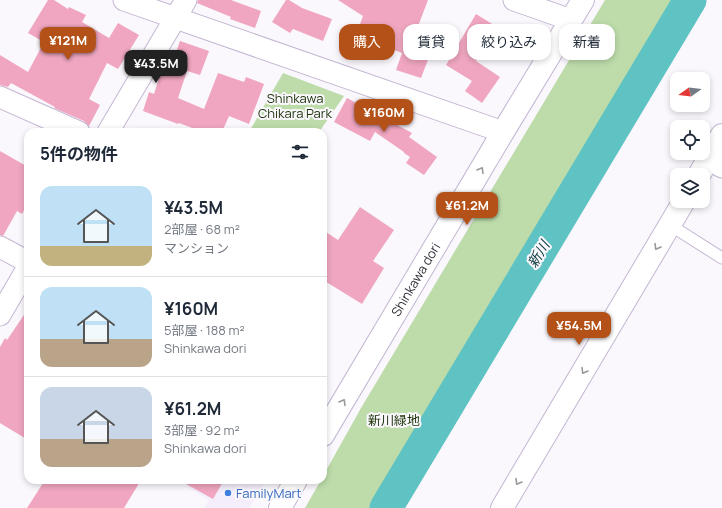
<!DOCTYPE html>
<html lang="ja">
<meta charset="utf-8">
<style>
body{margin:0;font-family:Manrope,"Noto Sans JP",sans-serif;background:#f2f2f3;color:#1f2937;height:100vh;display:flex;flex-direction:column;font-size:15px;white-space:nowrap}
*{box-sizing:border-box;margin:0}
p{font-size:13px;color:#747a83}
.icon{flex:none;width:22px;height:22px;fill:none;stroke:currentColor;stroke-width:2;stroke-linecap:round;stroke-linejoin:round}
.map{position:relative;flex:1;overflow:hidden}
.side{position:absolute;left:24px;top:128px;width:303px;height:356px;display:flex;flex-direction:column;background:#fff;border-radius:12px;box-shadow:0 2px 6px #0003}
.side>*{flex:none}
.top-card{position:absolute;left:339px;top:24px;width:323px;height:36px;display:flex;gap:8px}
.needle{width:26px;rotate:256deg}
.controls{position:absolute;left:670px;top:72px;display:grid;gap:8px}
.controls a{display:grid;place-items:center;width:40px;height:40px;border-radius:8px;background:#fff;box-shadow:0 2px 6px #0003;font-size:20px}
.price{position:absolute;translate:-50% -34px;padding:0 9px;border-radius:8px;background:#b45118;color:#fff;font-size:13px;line-height:26px;filter:drop-shadow(0 1px 2px #0008)}
.price::after{content:'';position:absolute;left:50%;top:24px;width:12px;height:9px;margin-left:-6px;background:inherit;clip-path:polygon(0 0,100% 0,50% 100%)}
.price.on{background:#222;color:#fff}
ul{padding:0;list-style:none}
li{display:flex;align-items:center;gap:12px;height:100px;padding:0 16px}
li+li{border-top:1px solid #e0e1e3}
li span{display:grid;place-items:center;flex:none;width:112px;height:80px;border-radius:12px;color:#555}
li>.icon{margin-inline-start:auto}
span .icon{width:48px;height:48px;fill:#fffc;stroke-width:1}
li b{font-size:17px}
h2{display:flex;justify-content:space-between;align-items:center;height:48px;padding:0 16px;font-size:17px}
.pill{padding:0 14px;border-radius:12px;background:#fff;box-shadow:0 2px 6px #0003;font-size:14px;line-height:36px}
.pill.on{background:#b45118;color:#fff}
.map>svg:first-child{display:block}
.built{fill:#f4edfb}
.green{fill:#bddcaa}
.lines{fill:none;stroke-linecap:round;stroke-linejoin:round}
.river{stroke:#5fc2c3;stroke-width:33}
.building{fill:#f0a6c0}
.lane-casing{stroke:#c4b7d2;stroke-width:13}
.street-casing{stroke:#c4b7d2;stroke-width:23}
.secondary-casing{stroke:#c4b7d2;stroke-width:24}
.lane{stroke:#fff;stroke-width:11}
.street{stroke:#fff;stroke-width:21}
.secondary{stroke:#fff;stroke-width:22}
.oneway{stroke:#9a989d}
.shop-dot{fill:#3f7fe0;stroke:#faf7fd;stroke-width:1.5}
.labels{text-anchor:middle;dominant-baseline:central;stroke-width:4;stroke-linejoin:round;paint-order:stroke}
.park-label{font-size:13px;fill:#1d3509;stroke:#faf7fd}
.street-label{font-size:13px;fill:#35303b;stroke:#faf7fd}
.shop-label{font-size:13px;fill:#366cbe;stroke:#faf7fd;text-anchor:start}
.water-label{font-size:14px;font-style:italic;fill:#0b3b3c;stroke:#faf7fd}
</style>
<div class="map">
<svg width="722" height="508" viewBox="0 0 722 508">
<rect width="100%" height="100%" fill="#faf7fd"/>
<!-- built -->
<path class="built" d="M190 480H266L249 508H205L209 500 186 486Z"/>
<!-- green -->
<path class="green" d="M605 0H683L380 508H305L321 480H323V476L361 408Z
M283 73 344 96 319 132H249Z"/>
<g class="lines">
<!-- river -->
<path class="river" d="M386 508 690 0"/>
</g>
<!-- building -->
<path class="building" d="M48 0H54L68 9 69 7 86 15 82 22 109 38 118 23 139 35 118 69 107 63 89 99 100 105 89 126 84 121 54 108 55 107 11 83 8 87 0 85V55L28 72 44 42 28 33Z
M198 0H231L261 11 255 28 230 19 231 17 197 3Z
M286 0H289L302 8 332 19 323 41 293 29 290 33 272 22Z
M338 0H428L409 50 429 57 421 78 396 70 402 53 356 35 363 16Z
M476 14 497 27 476 61 500 77 482 103 465 91 472 81 446 65Z
M180 41 209 51 200 75 187 71 178 98 204 109 218 73 244 82 246 77 264 84 249 124 229 116 222 132H203L179 123 178 124 143 111 149 92 154 94 162 69 169 72Z
M347 98 412 133 409 137 437 157 424 175 406 163 410 157 404 153V152L375 132 370 141 334 122Z
M0 151 28 167V203L22 214 17 211 3 236 0 235Z
M360 207 394 230 373 261 384 268 362 304 323 280V230L338 240Z
M28 309V440L0 423V347L5 338 7 340Z
M45 480H141L124 508H27Z
M179 480H224L213 499Z"/>
<g class="lines">
<defs>
<path id="lane" d="M670 225 722 258"/>
<path id="street" d="M124 0 503 132
M514 0 571 20
M0 97 79 132
M108 132 186 0
M708 159 722 167
M0 247 28 262
M0 315 28 267"/>
<g id="secondary">
<path d="M699 175 722 135"/>
<path id="s1" d="M323 435 503 132 583 0"/>
<path d="M280 508 296 480"/>
<path d="M502 508 684 201"/>
</g>
</defs>
<!-- lane casing -->
<use href="#lane" class="lane-casing"/>
<!-- street casing -->
<use href="#street" class="street-casing"/>
<!-- secondary casing -->
<use href="#secondary" class="secondary-casing"/>
<!-- lane -->
<use href="#lane" class="lane"/>
<!-- street -->
<use href="#street" class="street"/>
<!-- secondary -->
<use href="#secondary" class="secondary"/>
</g>
<!-- one-way arrows -->
<defs><path id="oneway-chevron" d="M-2-3.5L2.5 0L-2 3.5" fill="none" stroke-width="1.6" stroke-linecap="round" stroke-linejoin="round"/></defs>
<g class="oneway">
<use href="#oneway-chevron" transform="translate(481 170) rotate(-59)"/>
<use href="#oneway-chevron" transform="translate(657 247) rotate(121)"/>
<use href="#oneway-chevron" transform="translate(584 371) rotate(121)"/>
<use href="#oneway-chevron" transform="translate(343 402) rotate(-59)"/>
<use href="#oneway-chevron" transform="translate(518 482) rotate(121)"/>
</g>
<!-- markers -->
<circle class="shop-dot" cx="228" cy="493" r="4"/>
<g class="labels">
<!-- park labels -->
<g class="park-label">
<text x="295" y="98">Shinkawa<tspan x="295" dy="15">Chikara Park</tspan></text>
<text x="394" y="420">新川緑地</text>
</g>
<!-- street labels -->
<g class="street-label">
<text stroke="none"><textPath href="#s1" startOffset="181">Shinkawa dori</textPath></text>
</g>
<!-- shop labels -->
<g class="shop-label">
<text x="236" y="493">FamilyMart</text>
</g>
<!-- water labels -->
<g class="water-label">
<text transform="translate(538 254) rotate(-59)">新川</text>
</g>
</g>
</svg>
<div class="controls">
<a><svg class="needle" viewBox="-14 -14 28 28"><path d="M0-13l5 13h-10z" fill="#e53935"/><path d="M0 13l5-13h-10z" fill="#747a83"/></svg></a>
<a><svg class="icon" aria-label="locate" viewBox="0 0 24 24"><circle cx="12" cy="12" r="6"/><path d="M12 2v4M12 18v4M2 12h4M18 12h4"/></svg></a>
<a><svg class="icon" aria-label="layers" viewBox="0 0 24 24"><path d="M12 4l9 5-9 5-9-5zM3 14l9 5 9-5"/></svg></a>
</div>
<b class="price" style="left:68px;top:61px">¥121M</b>
<b class="price on" style="left:156px;top:84px">¥43.5M</b>
<b class="price" style="left:384px;top:133px">¥160M</b>
<b class="price" style="left:467px;top:226px">¥61.2M</b>
<b class="price" style="left:579px;top:346px">¥54.5M</b>
<div class="top-card">
<a class="pill on">購入</a>
<a class="pill">賃貸</a>
<a class="pill">絞り込み</a>
<a class="pill">新着</a>
</div>
<section class="side">
<h2>5件の物件<svg class="icon" aria-label="filters" viewBox="0 0 24 24"><path d="M4 7h16M4 17h16"/><circle cx="9" cy="7" r="2"/><circle cx="15" cy="17" r="2"/></svg></h2>
<ul>
<li><span style="background:linear-gradient(#bfe0f5 75%,#c2b280 0)"><svg class="icon" aria-label="home" viewBox="0 0 24 24"><path d="M3 11l9-7 9 7M6 9v11h12V9"/></svg></span><div><b>¥43.5M</b><p>2部屋 · 68 m²</p><p>マンション</p></div></li>
<li><span style="background:linear-gradient(#bfe0f5 65%,#b9a48a 0)"><svg class="icon" aria-label="home" viewBox="0 0 24 24"><path d="M3 11l9-7 9 7M6 9v11h12V9"/></svg></span><div><b>¥160M</b><p>5部屋 · 188 m²</p><p>Shinkawa dori</p></div></li>
<li><span style="background:linear-gradient(#c9d6e8 65%,#b9a48a 0)"><svg class="icon" aria-label="home" viewBox="0 0 24 24"><path d="M3 11l9-7 9 7M6 9v11h12V9"/></svg></span><div><b>¥61.2M</b><p>3部屋 · 92 m²</p><p>Shinkawa dori</p></div></li>
</ul>
</section>
</div>
